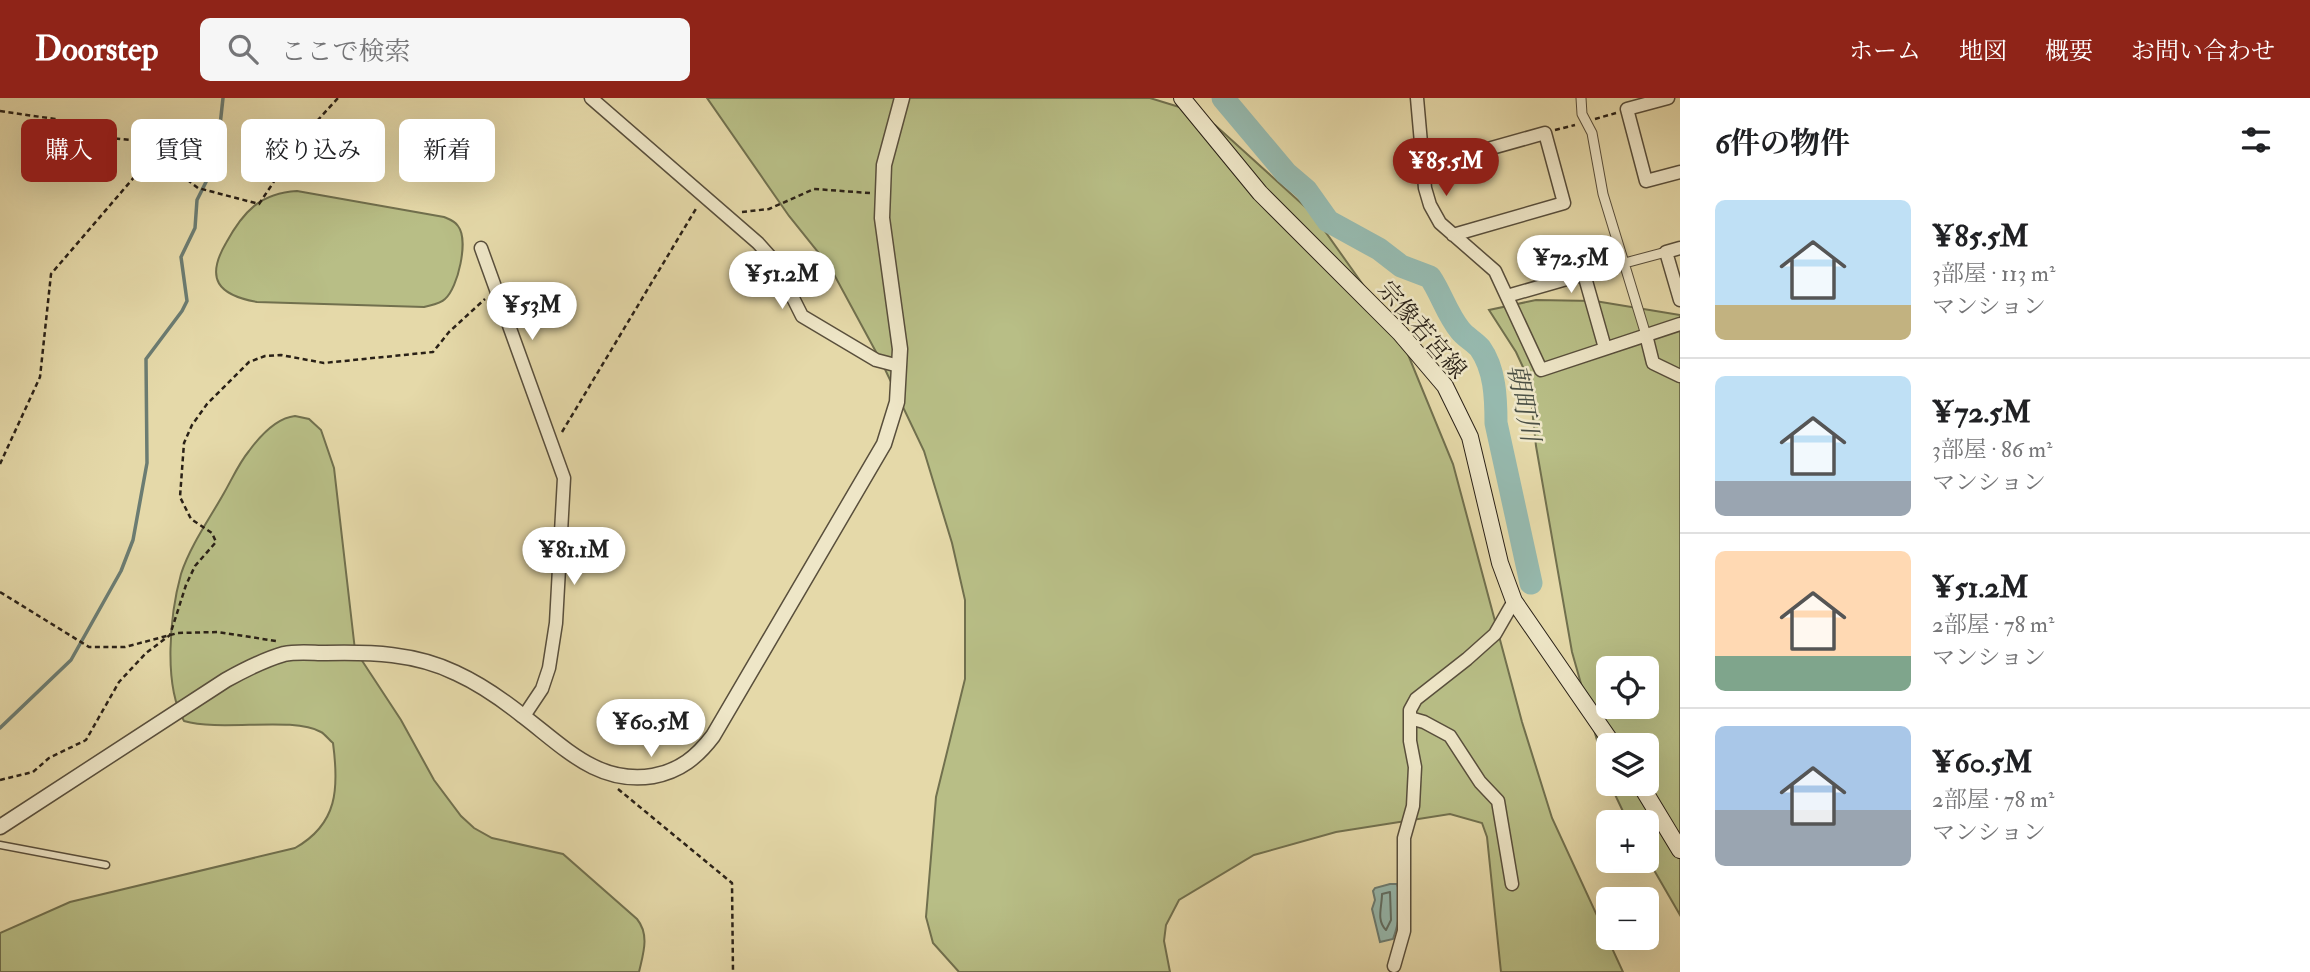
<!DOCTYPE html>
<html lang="ja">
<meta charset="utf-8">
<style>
body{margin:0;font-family:"IM FELL Double Pica","Noto Serif JP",serif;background:#f6f6f6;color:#202124;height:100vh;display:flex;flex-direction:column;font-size:26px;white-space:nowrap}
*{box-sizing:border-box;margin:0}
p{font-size:23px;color:#757577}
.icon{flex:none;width:38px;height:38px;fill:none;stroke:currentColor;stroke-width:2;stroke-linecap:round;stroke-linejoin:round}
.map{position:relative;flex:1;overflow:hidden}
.sheet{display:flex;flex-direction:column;background:#fff;width:630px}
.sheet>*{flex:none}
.guide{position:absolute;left:21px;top:21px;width:665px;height:63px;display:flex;gap:14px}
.buttons{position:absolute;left:1596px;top:558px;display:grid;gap:14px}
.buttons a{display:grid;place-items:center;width:63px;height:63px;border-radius:10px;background:#fff;box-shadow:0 7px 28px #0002;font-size:35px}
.price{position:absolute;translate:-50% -60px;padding:0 16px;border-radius:24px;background:#fff;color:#222;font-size:23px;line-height:46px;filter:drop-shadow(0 2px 4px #0008)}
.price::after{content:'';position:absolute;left:50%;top:42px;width:21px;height:16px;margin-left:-10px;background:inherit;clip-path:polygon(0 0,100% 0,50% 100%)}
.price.on{background:#8f2418;color:#fff}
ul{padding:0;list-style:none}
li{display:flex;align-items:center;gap:21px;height:175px;padding:0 35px}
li+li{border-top:2px solid #e0e0e0}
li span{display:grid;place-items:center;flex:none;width:196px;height:140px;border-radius:10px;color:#555}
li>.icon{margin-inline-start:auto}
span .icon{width:84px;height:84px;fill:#fffc;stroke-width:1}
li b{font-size:30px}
h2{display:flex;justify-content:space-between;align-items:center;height:84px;padding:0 35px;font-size:30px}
.chip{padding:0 24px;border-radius:10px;background:#fff;box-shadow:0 7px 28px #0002;font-size:24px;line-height:63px}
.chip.on{background:#8f2418;color:#fff}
header{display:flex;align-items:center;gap:42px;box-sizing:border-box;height:98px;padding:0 35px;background:#8f2418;color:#fff}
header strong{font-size:33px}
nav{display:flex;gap:38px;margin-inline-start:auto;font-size:24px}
.search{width:490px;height:63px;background:#f6f6f6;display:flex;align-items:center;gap:18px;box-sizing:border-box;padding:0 24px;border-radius:10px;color:#757577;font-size:26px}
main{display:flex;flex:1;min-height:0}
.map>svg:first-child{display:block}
.green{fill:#b8be86;stroke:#71704e;stroke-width:2;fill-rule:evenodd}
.water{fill:#96b9ae;stroke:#6b7c72;stroke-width:2}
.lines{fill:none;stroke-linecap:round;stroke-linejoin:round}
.shore{stroke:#606d62;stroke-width:2}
.stream{stroke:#6b7c72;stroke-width:3.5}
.river{stroke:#96b9ae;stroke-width:23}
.service-casing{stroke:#594f3c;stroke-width:9}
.pedestrian-casing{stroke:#594f3c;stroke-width:11}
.minor-casing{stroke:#594f3c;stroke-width:15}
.tertiary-casing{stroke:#594f3c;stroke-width:17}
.secondary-casing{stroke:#2a2117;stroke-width:18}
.path{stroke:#2a2117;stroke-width:2.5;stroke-dasharray:5 3.5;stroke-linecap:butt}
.service{stroke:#eee6c7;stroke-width:6}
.pedestrian{stroke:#eee6c7;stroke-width:9}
.minor{stroke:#eee6c7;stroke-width:12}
.tertiary{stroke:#eee6c7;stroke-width:14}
.secondary{stroke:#eee6c7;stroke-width:16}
.labels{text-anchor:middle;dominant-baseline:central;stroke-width:5;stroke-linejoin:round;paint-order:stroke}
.street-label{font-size:24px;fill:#2a2117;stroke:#eee6c7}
.water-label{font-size:26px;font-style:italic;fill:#4a4f44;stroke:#eee6c7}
</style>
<header>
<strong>Doorstep</strong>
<div class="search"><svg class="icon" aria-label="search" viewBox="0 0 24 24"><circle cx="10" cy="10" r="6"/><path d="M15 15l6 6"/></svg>ここで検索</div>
<nav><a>ホーム</a><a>地図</a><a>概要</a><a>お問い合わせ</a></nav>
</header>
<main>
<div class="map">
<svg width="1680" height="874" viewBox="0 0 1680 874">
<rect width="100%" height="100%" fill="#e5d9a9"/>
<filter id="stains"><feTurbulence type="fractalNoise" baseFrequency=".00286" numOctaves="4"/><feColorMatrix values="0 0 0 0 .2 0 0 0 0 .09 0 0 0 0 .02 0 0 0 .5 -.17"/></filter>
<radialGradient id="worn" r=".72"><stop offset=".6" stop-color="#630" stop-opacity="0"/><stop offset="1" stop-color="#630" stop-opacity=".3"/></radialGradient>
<!-- green -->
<path class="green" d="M707 0H1150L1189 12 1215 27 1312 115 1376 205 1407 254 1453 366 1522 624 1552 720 1623 874H1501L1487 739 1482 725 1450 716 1336 734 1254 757 1179 802 1166 827 1164 843 1170 874H959L933 845 926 819 936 699 965 581V502L952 445 924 353 882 265 830 169 789 118Z
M297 93 444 119C449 121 455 123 458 128 469 142 458 190 445 201 440 206 431 207 424 209L257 204C218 197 205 181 226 145 243 114 260 95 297 93Z
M1536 202 1595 203 1680 217V817L1647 760V724H1628L1610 686H1647V648H1608V681L1572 554 1536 348 1529 282 1516 254 1489 212ZM1608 570H1647V609H1608Z
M295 318 309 321 321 332 334 370 355 552 401 622 434 682 461 718 474 730 492 740 563 756 637 821C650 837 643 856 639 874H0V835L70 804 295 750C338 726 339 690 333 645 329 642 325 636 321 634 292 618 222 634 184 623 163 587 170 516 181 476 190 448 210 420 224 395 232 381 239 365 249 353 260 338 276 320 295 318Z"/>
<!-- water -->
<path class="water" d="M1390 786H1397C1403 802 1399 825 1393 841L1380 844 1372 811 1375 802 1373 793 1375 790Z"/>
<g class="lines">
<!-- shore -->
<path class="shore" d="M1390 794 1391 822 1386 832C1376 822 1382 809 1382 796Z"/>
<!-- stream -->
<path class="stream" d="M0 630 71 562 121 473 133 442 147 365 146 261 182 213 187 203 181 159 195 130 197 102 216 64 223 0"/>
<!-- river -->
<path class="river" d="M1223 0 1286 75 1306 92 1328 123 1379 151 1401 168 1430 179C1441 195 1447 216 1460 232 1465 239 1474 243 1480 250 1495 271 1496 300 1496 325L1531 485"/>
<defs>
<path id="service" d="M0 747 106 767"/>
<path id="pedestrian" d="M1581 0 1582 16 1592 35 1603 96 1646 237
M1584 176 1666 154"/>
<path id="minor" d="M591 0 758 145 775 164 802 218 876 262 899 268
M1417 0 1425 90 1430 107 1440 125 1495 173 1541 272 1680 226
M1668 0 1627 11 1646 83 1680 74
M1424 69 1545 35 1564 105 1453 137
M481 150 564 380 556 525 549 570 542 591 524 618
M1680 150 1666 154 1680 202
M1507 198 1584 176 1605 250
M1646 237 1653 265 1680 278
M1410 620 1424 624 1450 638 1480 684 1498 703 1512 786
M1394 868 1404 833V740L1413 708 1415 669 1410 643V612L1416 601 1467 561 1495 536 1514 503"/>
<path id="tertiary" d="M0 729 226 582C244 572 263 562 284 556 297 553 313 555 326 555 371 554 415 555 456 575 480 586 503 602 523 618 564 649 598 687 653 678 680 673 697 659 713 638L884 346 897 304 900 251 882 120 884 67 902 0"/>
<path id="secondary" d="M1182 0 1260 95 1400 235 1445 288 1470 339 1500 465 1514 503 1614 648
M1640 686 1680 752"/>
</defs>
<!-- service casing -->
<use href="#service" class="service-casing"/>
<!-- pedestrian casing -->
<use href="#pedestrian" class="pedestrian-casing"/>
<!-- minor casing -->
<use href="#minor" class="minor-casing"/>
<!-- tertiary casing -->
<use href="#tertiary" class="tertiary-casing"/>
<!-- secondary casing -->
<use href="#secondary" class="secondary-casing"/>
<!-- path -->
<path class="path" d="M0 13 55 21 110 40 132 42 143 45 154 56
M1595 21 1616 15
M1555 32 1575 27
M742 114 769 111 814 91 870 95
M562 334 697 109
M0 366 40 279 51 176 154 56 198 90 259 106 307 34 338 0
M0 494 89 549H125L178 535 218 534 276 543
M0 682 33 674 49 660 86 642 119 584 146 555 170 537 186 487 195 468 216 444 212 435 191 421 180 399 184 345 192 327 207 306 249 264 265 258 281 257 324 265 433 254 449 234 485 201
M618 691 732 785 733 874"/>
<!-- service -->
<use href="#service" class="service"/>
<!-- pedestrian -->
<use href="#pedestrian" class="pedestrian"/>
<!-- minor -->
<use href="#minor" class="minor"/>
<!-- tertiary -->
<use href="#tertiary" class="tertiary"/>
<!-- secondary -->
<use href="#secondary" class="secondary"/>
</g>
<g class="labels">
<!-- street labels -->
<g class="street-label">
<text transform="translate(1422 232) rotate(49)">宗像若宮線</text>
</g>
<!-- water labels -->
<g class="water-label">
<text transform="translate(1523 305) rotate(79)">朝町川</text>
</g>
</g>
<rect width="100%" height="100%" filter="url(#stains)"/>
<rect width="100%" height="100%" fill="url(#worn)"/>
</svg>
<div class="buttons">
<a><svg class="icon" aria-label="locate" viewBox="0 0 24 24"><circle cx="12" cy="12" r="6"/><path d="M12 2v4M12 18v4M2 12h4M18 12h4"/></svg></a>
<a><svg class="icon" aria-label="layers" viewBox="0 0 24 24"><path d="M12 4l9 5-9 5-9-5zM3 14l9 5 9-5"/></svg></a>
<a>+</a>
<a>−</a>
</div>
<b class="price on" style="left:1446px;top:100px">¥85.5M</b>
<b class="price" style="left:1571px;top:197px">¥72.5M</b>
<b class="price" style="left:782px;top:213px">¥51.2M</b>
<b class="price" style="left:532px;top:244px">¥53M</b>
<b class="price" style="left:574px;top:489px">¥81.1M</b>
<b class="price" style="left:651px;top:661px">¥60.5M</b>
<div class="guide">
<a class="chip on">購入</a>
<a class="chip">賃貸</a>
<a class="chip">絞り込み</a>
<a class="chip">新着</a>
</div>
</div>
<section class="sheet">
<h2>6件の物件<svg class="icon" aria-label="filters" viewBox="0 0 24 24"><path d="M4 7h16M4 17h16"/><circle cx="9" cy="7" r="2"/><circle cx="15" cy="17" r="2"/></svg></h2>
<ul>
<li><span style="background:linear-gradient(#bfe0f5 75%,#c2b280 0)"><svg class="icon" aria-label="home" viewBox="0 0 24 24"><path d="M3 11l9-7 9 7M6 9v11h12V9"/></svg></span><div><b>¥85.5M</b><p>3部屋 · 113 m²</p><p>マンション</p></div></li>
<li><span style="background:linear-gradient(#bfe0f5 75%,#9aa5b1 0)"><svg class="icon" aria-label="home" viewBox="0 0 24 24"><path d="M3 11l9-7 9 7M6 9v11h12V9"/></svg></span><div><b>¥72.5M</b><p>3部屋 · 86 m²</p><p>マンション</p></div></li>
<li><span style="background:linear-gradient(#ffd9b3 75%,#7fa58c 0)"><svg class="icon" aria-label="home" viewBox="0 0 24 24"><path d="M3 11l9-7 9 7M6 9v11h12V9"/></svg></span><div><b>¥51.2M</b><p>2部屋 · 78 m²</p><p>マンション</p></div></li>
<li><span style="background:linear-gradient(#a9c7e8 60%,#9aa5b1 0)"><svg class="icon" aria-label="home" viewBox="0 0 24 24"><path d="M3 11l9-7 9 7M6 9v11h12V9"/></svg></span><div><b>¥60.5M</b><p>2部屋 · 78 m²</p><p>マンション</p></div></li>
</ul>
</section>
</main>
